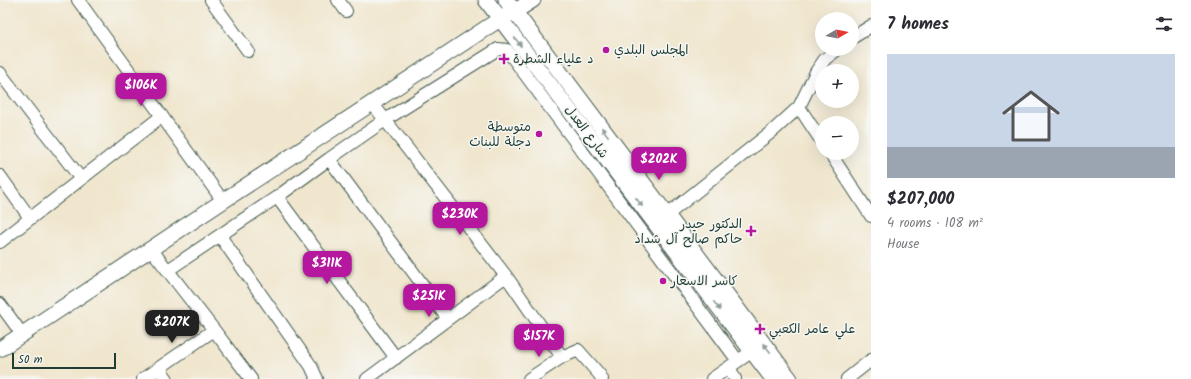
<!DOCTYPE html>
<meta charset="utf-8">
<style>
body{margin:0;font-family:Kalam,"Playpen Sans Arabic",sans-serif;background:#f7f7f7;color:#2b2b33;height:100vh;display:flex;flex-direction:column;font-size:15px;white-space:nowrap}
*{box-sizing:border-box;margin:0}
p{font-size:13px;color:#7c7c81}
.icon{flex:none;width:22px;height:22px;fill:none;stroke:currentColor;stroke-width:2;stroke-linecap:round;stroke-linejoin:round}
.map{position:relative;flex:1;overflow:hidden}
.panel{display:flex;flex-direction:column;background:#fff;width:320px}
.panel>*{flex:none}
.needle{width:26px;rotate:80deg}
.buttons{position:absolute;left:815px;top:12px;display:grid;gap:8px}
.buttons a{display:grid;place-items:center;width:44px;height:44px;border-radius:50%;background:#fff;box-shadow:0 4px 16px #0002;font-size:20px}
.scale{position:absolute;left:12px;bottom:10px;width:104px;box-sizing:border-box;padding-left:4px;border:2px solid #1f3d34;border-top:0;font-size:11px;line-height:14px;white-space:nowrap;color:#1f3d34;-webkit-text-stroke:3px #f6f6f2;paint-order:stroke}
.price{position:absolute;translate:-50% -34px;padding:0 9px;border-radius:8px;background:#b5179e;color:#fff;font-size:13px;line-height:26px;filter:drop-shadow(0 1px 2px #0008)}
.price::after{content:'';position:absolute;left:50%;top:24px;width:12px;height:9px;margin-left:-6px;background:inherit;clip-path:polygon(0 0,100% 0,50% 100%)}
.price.selected{background:#222;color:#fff}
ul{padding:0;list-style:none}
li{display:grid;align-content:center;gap:8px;height:212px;padding:0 16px}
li+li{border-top:1px solid #e1e1e2}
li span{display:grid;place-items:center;height:124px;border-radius:0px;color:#555}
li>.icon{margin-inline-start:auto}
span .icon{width:72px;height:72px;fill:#fffc;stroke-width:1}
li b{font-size:17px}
h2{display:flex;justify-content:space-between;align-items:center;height:48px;padding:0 16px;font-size:17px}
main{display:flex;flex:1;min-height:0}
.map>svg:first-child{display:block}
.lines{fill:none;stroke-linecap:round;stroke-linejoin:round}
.minor-casing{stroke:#3e564b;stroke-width:14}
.tertiary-casing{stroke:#3e564b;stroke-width:17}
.minor{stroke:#fff;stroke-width:12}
.tertiary{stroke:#fff;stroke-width:15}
.oneway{fill:#8f9e9a}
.poi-dot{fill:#b5179e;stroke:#f6f6f2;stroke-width:1.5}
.labels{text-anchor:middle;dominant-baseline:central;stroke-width:3;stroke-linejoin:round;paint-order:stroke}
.poi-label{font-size:13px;fill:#1f3d34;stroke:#f6f6f2;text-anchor:start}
.street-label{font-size:13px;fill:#1f3d34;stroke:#f6f6f2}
</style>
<main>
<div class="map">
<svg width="871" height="379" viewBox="0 0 871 379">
<rect width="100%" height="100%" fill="#f6f6f2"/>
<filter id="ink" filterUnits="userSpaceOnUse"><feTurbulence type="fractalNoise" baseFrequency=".025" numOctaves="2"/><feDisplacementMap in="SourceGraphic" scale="8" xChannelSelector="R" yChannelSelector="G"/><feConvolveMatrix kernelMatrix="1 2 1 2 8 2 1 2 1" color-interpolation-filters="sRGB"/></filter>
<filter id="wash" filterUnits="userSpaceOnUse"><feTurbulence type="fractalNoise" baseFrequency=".012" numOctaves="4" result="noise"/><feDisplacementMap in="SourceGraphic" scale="16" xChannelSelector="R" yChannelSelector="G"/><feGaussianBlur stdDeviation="0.9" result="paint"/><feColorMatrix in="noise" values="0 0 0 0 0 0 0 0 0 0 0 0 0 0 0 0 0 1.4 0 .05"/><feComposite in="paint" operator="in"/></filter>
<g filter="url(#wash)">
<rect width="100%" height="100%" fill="#f0e6cd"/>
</g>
<g filter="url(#ink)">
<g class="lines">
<defs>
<path id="minor" d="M78 0 223 201
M211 0 248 51
M338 0 346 11
M852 38 871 26
M0 73 81 179
M372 103 506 276 562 357
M799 107 822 142
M830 153 871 216
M329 159 448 319
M0 176 30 218
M277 197 396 358
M667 215 775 129 799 107 816 72 825 59 838 49
M220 236 311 366 317 379
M0 242 162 116
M151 249 214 330 251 379
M168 270 277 197 329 159 385 120 498 49 507 50 738 361
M0 304 22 334
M729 367 735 379
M159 368 167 379
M143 379 214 330
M367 379 506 276
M529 379 562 357 578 350 599 374 602 379
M712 379 751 352
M847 379 871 360"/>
<path id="tertiary" d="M486 0 773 379
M506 0 790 379
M0 349 223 201 500 19 514 12 533 0"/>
</defs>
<!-- minor casing -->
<use href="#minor" class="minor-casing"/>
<!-- tertiary casing -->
<use href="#tertiary" class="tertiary-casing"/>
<!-- minor -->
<use href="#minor" class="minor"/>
<!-- tertiary -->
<use href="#tertiary" class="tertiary"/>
</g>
<!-- one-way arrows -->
<defs><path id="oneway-solid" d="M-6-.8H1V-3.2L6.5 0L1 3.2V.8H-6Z"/></defs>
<g class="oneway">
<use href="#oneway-solid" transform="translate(518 42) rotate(53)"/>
<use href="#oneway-solid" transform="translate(605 132) rotate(-127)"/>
<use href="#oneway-solid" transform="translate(639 202) rotate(53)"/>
<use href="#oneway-solid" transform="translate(717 306) rotate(53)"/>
<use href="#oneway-solid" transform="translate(767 348) rotate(-127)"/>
</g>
</g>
<!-- markers -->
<g class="poi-dot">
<circle cx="606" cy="50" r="4"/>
<path d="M502 53h4v4h4v4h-4v4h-4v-4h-4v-4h4z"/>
<circle cx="539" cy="134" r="4"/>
<path d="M749 225h4v4h4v4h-4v4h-4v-4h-4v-4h4z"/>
<circle cx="663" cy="281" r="4"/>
<path d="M758 323h4v4h4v4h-4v4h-4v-4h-4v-4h4z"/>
</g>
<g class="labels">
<!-- poi labels -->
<g class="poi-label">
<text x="614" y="50">المجلس البلدي</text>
<text x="513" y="59">د علياء الشطرة</text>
<text x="531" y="127" text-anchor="end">متوسطة<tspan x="531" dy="15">دجلة للبنات</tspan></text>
<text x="742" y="224" text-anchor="end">الدكتور حيدر<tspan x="742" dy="15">حاكم صالح آل شداد</tspan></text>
<text x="671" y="281">كاسر الاسعار</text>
<text x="769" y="329">علي عامر الكعبي</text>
</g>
<!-- street labels -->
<g class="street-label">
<text transform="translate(586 132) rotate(53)">شارع العدل</text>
</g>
</g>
</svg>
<div class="buttons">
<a><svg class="needle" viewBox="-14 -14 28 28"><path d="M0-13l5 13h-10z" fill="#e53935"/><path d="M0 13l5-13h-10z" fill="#7c7c81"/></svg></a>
<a>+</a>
<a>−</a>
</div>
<div class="scale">50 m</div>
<b class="price" style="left:141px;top:107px">$106K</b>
<b class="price" style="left:659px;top:181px">$202K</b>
<b class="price" style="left:460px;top:236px">$230K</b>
<b class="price" style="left:327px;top:285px">$311K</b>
<b class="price" style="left:429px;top:318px">$251K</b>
<b class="price selected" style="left:172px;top:344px">$207K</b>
<b class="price" style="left:539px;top:358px">$157K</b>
</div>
<section class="panel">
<h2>7 homes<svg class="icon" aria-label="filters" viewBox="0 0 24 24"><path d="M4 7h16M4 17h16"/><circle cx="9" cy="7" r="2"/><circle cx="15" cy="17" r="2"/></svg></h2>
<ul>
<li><span style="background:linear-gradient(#c9d6e8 75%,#9aa5b1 0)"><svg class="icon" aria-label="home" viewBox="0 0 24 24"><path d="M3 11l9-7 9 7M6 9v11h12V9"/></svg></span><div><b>$207,000</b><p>4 rooms · 108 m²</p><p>House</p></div></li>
</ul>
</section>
</main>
